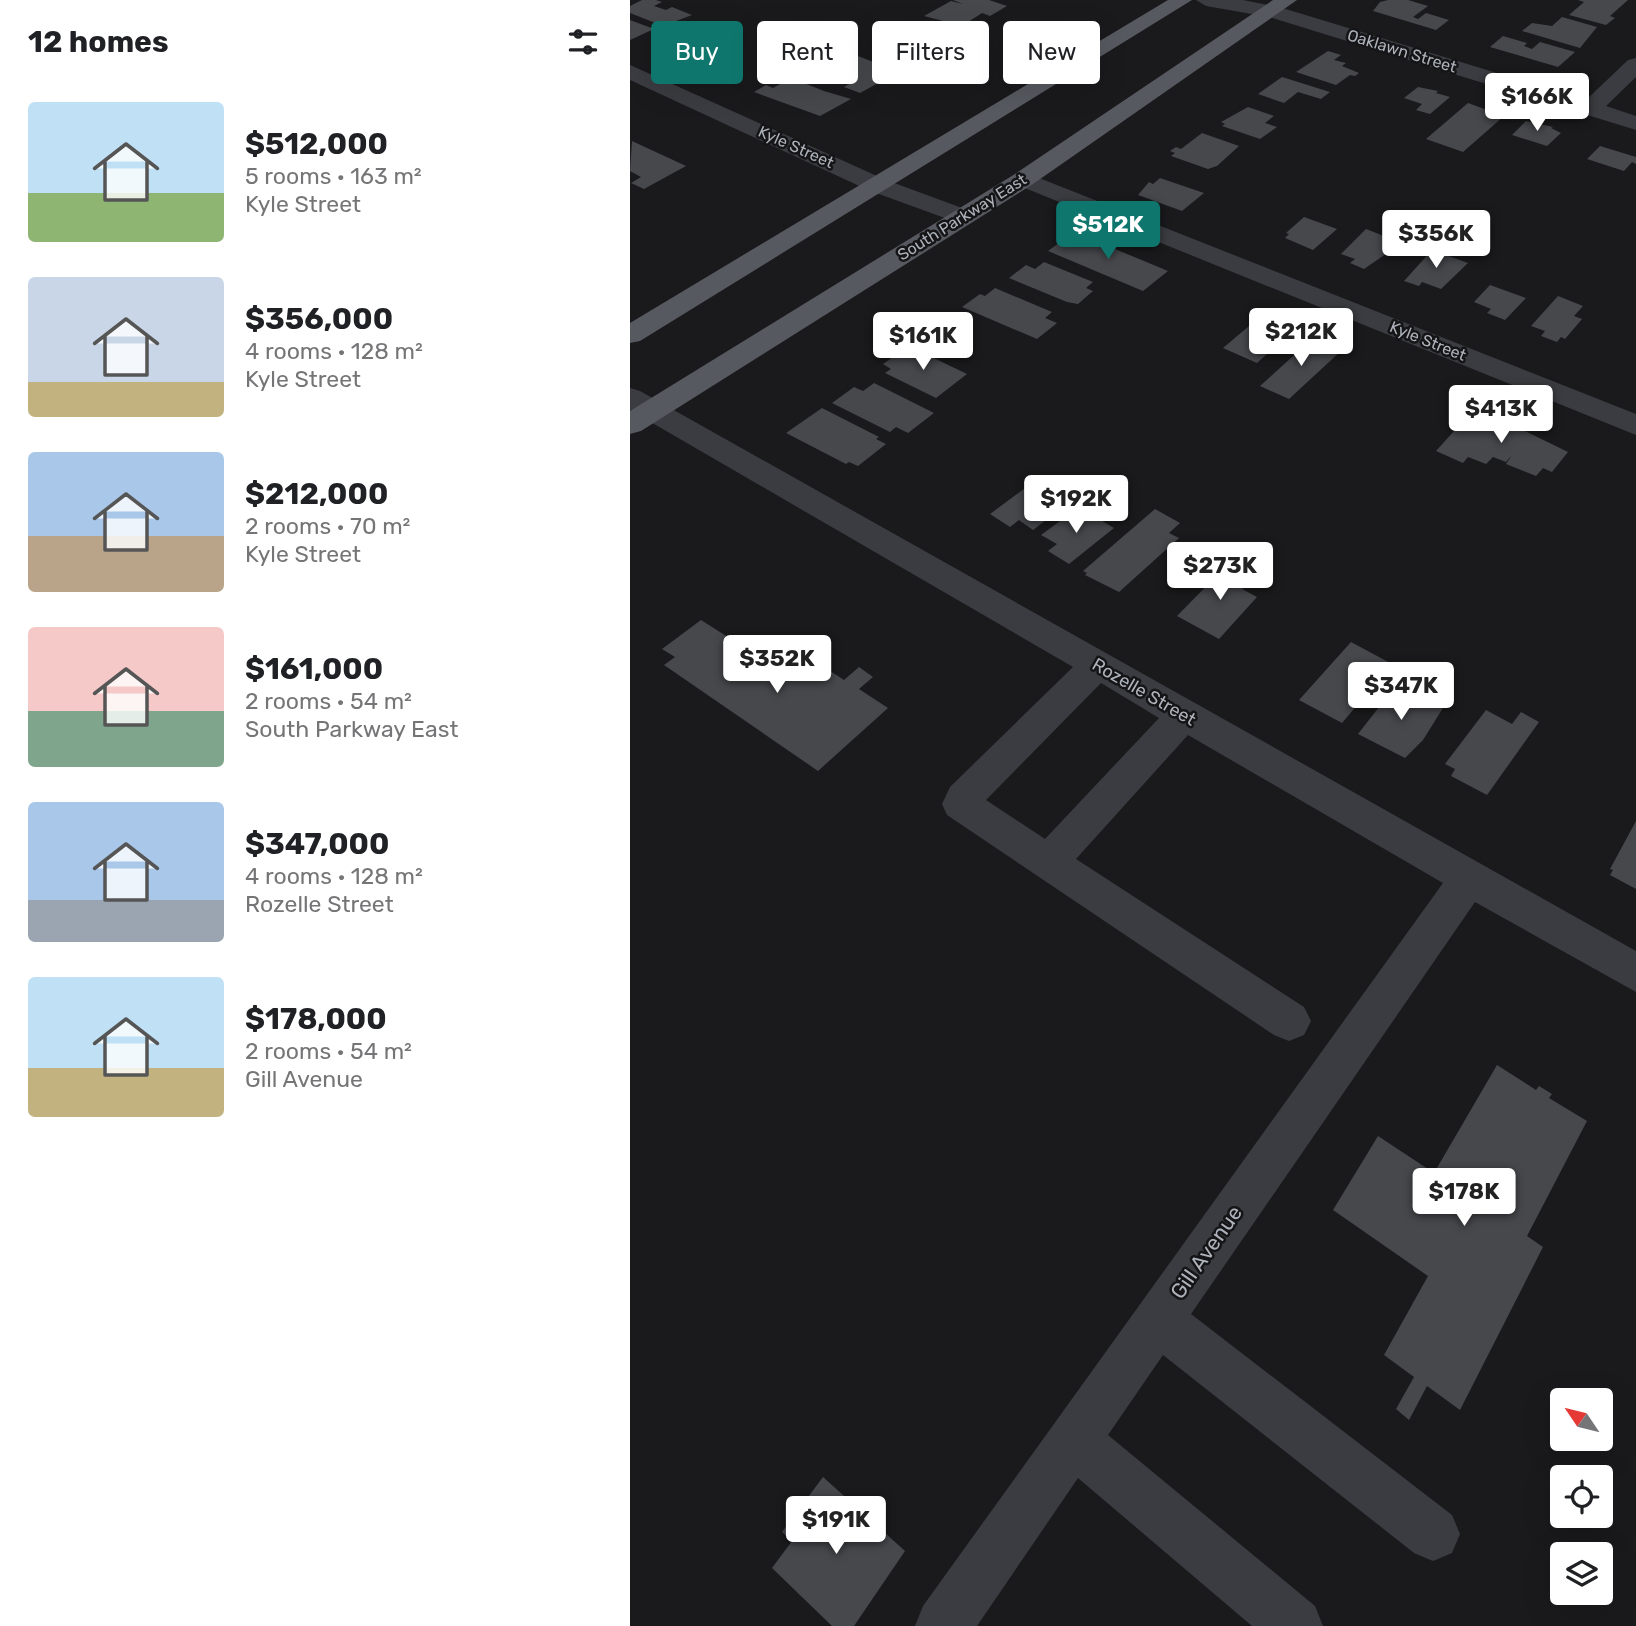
<!DOCTYPE html>
<meta charset="utf-8">
<style>
body{margin:0;font-family:Rubik,sans-serif;background:#f2f2f2;color:#202124;height:100vh;display:flex;flex-direction:column;font-size:26px;white-space:nowrap}
*{box-sizing:border-box;margin:0}
p{font-size:23px;color:#757577}
.icon{flex:none;width:38px;height:38px;fill:none;stroke:currentColor;stroke-width:2;stroke-linecap:round;stroke-linejoin:round}
.map{position:relative;flex:1;overflow:hidden}
.panel{display:flex;flex-direction:column;background:#fff;width:630px}
.panel>*{flex:none}
.banner{position:absolute;left:21px;top:21px;width:665px;height:63px;display:flex;gap:14px}
.needle{width:46px;rotate:305deg}
.tools{position:absolute;left:920px;top:1388px;display:grid;gap:14px}
.tools a{display:grid;place-items:center;width:63px;height:63px;border-radius:7px;background:#fff;box-shadow:0 7px 28px #0002;font-size:35px}
.price{position:absolute;translate:-50% -60px;padding:0 16px;border-radius:7px;background:#fff;color:#222;font-size:23px;line-height:46px;filter:drop-shadow(0 2px 4px #0008)}
.price::after{content:'';position:absolute;left:50%;top:42px;width:21px;height:16px;margin-left:-10px;background:inherit;clip-path:polygon(0 0,100% 0,50% 100%)}
.price.active{background:#0f766e;color:#fff}
ul{padding:0;list-style:none}
li{display:flex;align-items:center;gap:21px;height:175px;padding:0 28px}
li span{display:grid;place-items:center;flex:none;width:196px;height:140px;border-radius:7px;color:#555}
li>.icon{margin-inline-start:auto}
span .icon{width:84px;height:84px;fill:#fffc;stroke-width:1}
li b{font-size:30px}
h2{display:flex;justify-content:space-between;align-items:center;height:84px;padding:0 28px;font-size:30px}
.pill{padding:0 24px;border-radius:7px;background:#fff;box-shadow:0 7px 28px #0002;font-size:24px;line-height:63px}
.pill.active{background:#0f766e;color:#fff}
main{display:flex;flex:1;min-height:0}
.map>svg:first-child{display:block}
.building{fill:#47484c}
.lines{fill:none;stroke-linecap:round;stroke-linejoin:round}
.minor{fill:#3b3c41;fill-rule:evenodd}
.major{fill:#575960;fill-rule:evenodd}
.labels{text-anchor:middle;dominant-baseline:central;stroke-width:5;stroke-linejoin:round;paint-order:stroke}
.far-street-label{font-size:16px;fill:#adb2bb;stroke:#151517}
.street-label{font-size:18px;fill:#adb2bb;stroke:#151517}
.near-street-label{font-size:21px;fill:#adb2bb;stroke:#151517}
</style>
<main>
<section class="panel">
<h2>12 homes<svg class="icon" aria-label="filters" viewBox="0 0 24 24"><path d="M4 7h16M4 17h16"/><circle cx="9" cy="7" r="2"/><circle cx="15" cy="17" r="2"/></svg></h2>
<ul>
<li><span style="background:linear-gradient(#bfe0f5 65%,#8fb573 0)"><svg class="icon" aria-label="home" viewBox="0 0 24 24"><path d="M3 11l9-7 9 7M6 9v11h12V9"/></svg></span><div><b>$512,000</b><p>5 rooms · 163 m²</p><p>Kyle Street</p></div></li>
<li><span style="background:linear-gradient(#c9d6e8 75%,#c2b280 0)"><svg class="icon" aria-label="home" viewBox="0 0 24 24"><path d="M3 11l9-7 9 7M6 9v11h12V9"/></svg></span><div><b>$356,000</b><p>4 rooms · 128 m²</p><p>Kyle Street</p></div></li>
<li><span style="background:linear-gradient(#a9c7e8 60%,#b9a48a 0)"><svg class="icon" aria-label="home" viewBox="0 0 24 24"><path d="M3 11l9-7 9 7M6 9v11h12V9"/></svg></span><div><b>$212,000</b><p>2 rooms · 70 m²</p><p>Kyle Street</p></div></li>
<li><span style="background:linear-gradient(#f6c9c9 60%,#7fa58c 0)"><svg class="icon" aria-label="home" viewBox="0 0 24 24"><path d="M3 11l9-7 9 7M6 9v11h12V9"/></svg></span><div><b>$161,000</b><p>2 rooms · 54 m²</p><p>South Parkway East</p></div></li>
<li><span style="background:linear-gradient(#a9c7e8 70%,#9aa5b1 0)"><svg class="icon" aria-label="home" viewBox="0 0 24 24"><path d="M3 11l9-7 9 7M6 9v11h12V9"/></svg></span><div><b>$347,000</b><p>4 rooms · 128 m²</p><p>Rozelle Street</p></div></li>
<li><span style="background:linear-gradient(#bfe0f5 65%,#c2b280 0)"><svg class="icon" aria-label="home" viewBox="0 0 24 24"><path d="M3 11l9-7 9 7M6 9v11h12V9"/></svg></span><div><b>$178,000</b><p>2 rooms · 54 m²</p><p>Gill Avenue</p></div></li>
</ul>
</section>
<div class="map">
<svg width="1006" height="1626" viewBox="0 0 1006 1626">
<rect width="100%" height="100%" fill="#1a1a1c"/>
<!-- building -->
<path class="building" d="M12 0H26L32 2 24 6 36 10 42 7 62 15 33 26 0 13V6Z
M323 0H359L377 6 360 16 352 13 332 26 294 16 321 1 333 4Z
M758 0H778L798 6 783 17 788 19 796 13 819 20 806 30 743 11 750 2Z
M948 0H998L980 16 985 18 976 25 939 15 954 2Z
M932 17 967 27 950 48 892 31 902 23 922 26Z
M0 20 24 29 0 40Z
M294 22 322 33 280 54 255 45Z
M873 36 897 43 894 46 902 49 910 42 945 52 928 67 860 47Z
M207 48 246 63 242 66 268 72 230 93 214 87 226 80 177 64Z
M698 51 711 55 704 60 716 63 712 66 729 73 725 76 720 75 706 85 666 72Z
M652 77 700 92 691 99 668 92 654 103 628 94Z
M161 78 194 91 221 99 190 116 124 92 136 85 143 88Z
M788 87 808 91 806 93 820 97 800 114 786 110 792 104 774 98Z
M838 103 874 116 833 152 796 139Z
M618 107 644 116 635 123 647 127 630 139 592 126 595 124 591 122Z
M896 121 923 127 921 128 931 133 917 146 882 135Z
M572 133 609 146 587 166 578 169 541 156 545 153 540 151 546 147 551 149Z
M2 141 56 166 14 189 1 183 11 177 0 171Z
M970 146 1006 157V164L1002 162 994 171 957 159Z
M530 178 574 193 552 211 508 195 519 182 523 184Z
M674 217 707 229 683 250 655 238 659 234 656 233Z
M736 229 772 243 734 269 720 263 725 259 711 254Z
M444 232 538 271 513 291 418 251Z
M802 250 838 263 811 289 792 282 789 286 774 281Z
M414 262 463 282 456 288 463 291 448 304 437 302 379 278 396 265 405 269Z
M860 285 896 298 875 320 857 313 861 309 844 302Z
M365 288 422 312 415 318 427 323 407 339 332 307 350 294 355 296Z
M928 296 953 306 944 316 952 319 935 339 931 337 927 342 911 336 915 331 901 326Z
M632 315 650 322 644 327 659 334 627 363 593 348Z
M683 338 712 350 659 399 630 386Z
M273 350 282 354 287 350 337 374 306 398 255 373 261 369 253 364Z
M244 383 304 413 278 433 266 427 260 432 202 403 224 387 233 391Z
M192 408 249 437 246 439 256 444 228 466 219 462 216 464 156 433Z
M844 409 870 420 866 423 893 430 938 452 922 472 913 468 906 476 876 464 882 455 876 462 863 457 856 464 838 457 833 463 806 451Z
M402 483 437 504 403 530 389 520 380 527 360 514Z
M449 507 484 528 439 564 418 551 427 544 411 535Z
M525 509 550 523 539 533 549 538 489 592 455 575 457 573 453 571Z
M598 564 624 577 612 589 627 597 589 639 547 616Z
M71 620 167 681 188 663 214 680 229 667 243 677 229 689 258 708 188 771 34 665 45 657 32 649Z
M721 642 762 664 712 723 669 700Z
M767 684 813 708 793 740 775 758 728 734Z
M856 710 882 724 891 712 909 722 857 795 821 776 825 769 815 764Z
M1006 821V889L980 875 983 870 980 869Z
M867 1065 906 1090 909 1086 922 1094 919 1098 957 1121 897 1236 913 1247 830 1410 797 1386 779 1420 766 1409 784 1377 754 1355 798 1276 703 1210 748 1136 804 1173Z
M193 1477 275 1551 224 1626H202L142 1568 162 1541 152 1532Z"/>
<g class="lines">
<!-- minor -->
<path class="minor" d="M566 0H613L649 7 956 100 998 60 1006 58V77L976 106 1006 116V130L639 17 576 6Z
M0 65 256 180 343 212 347 217 343 222 334 225 238 190 0 80Z
M394 172 1006 414V435L385 184 382 179 385 174Z
M0 388 10 391 1006 951V992L845 902 561 1314 822 1515 830 1534 822 1553 803 1561 784 1553 533 1355 478 1435 685 1606 693 1626H622L448 1478 347 1626H285L293 1606 813 883 558 735 446 859 674 1007 681 1021 674 1035 659 1041 644 1035 317 815 312 804 320 787 443 667 0 410ZM471 683 529 718 415 839 356 800Z"/>
<!-- major -->
<path class="major" d="M538 0H562L10 341 0 343V323Z
M643 0H667L403 184 11 431 0 434V411L385 174Z"/>
</g>
<g class="labels">
<!-- far-street labels -->
<g class="far-street-label">
<text transform="translate(772 51) rotate(17)">Oaklawn Street</text>
<text transform="translate(166 147) rotate(24)">Kyle Street</text>
<text transform="translate(332 217) rotate(-32)">South Parkway East</text>
<text transform="translate(798 341) rotate(22)">Kyle Street</text>
</g>
<!-- street labels -->
<g class="street-label">
<text transform="translate(514 692) rotate(30)">Rozelle Street</text>
</g>
<!-- near-street labels -->
<g class="near-street-label">
<text transform="translate(576 1252) rotate(-55)">Gill Avenue</text>
</g>
</g>
</svg>
<div class="tools">
<a><svg class="needle" viewBox="-14 -14 28 28"><path d="M0-13l5 13h-10z" fill="#e53935"/><path d="M0 13l5-13h-10z" fill="#757577"/></svg></a>
<a><svg class="icon" aria-label="locate" viewBox="0 0 24 24"><circle cx="12" cy="12" r="6"/><path d="M12 2v4M12 18v4M2 12h4M18 12h4"/></svg></a>
<a><svg class="icon" aria-label="layers" viewBox="0 0 24 24"><path d="M12 4l9 5-9 5-9-5zM3 14l9 5 9-5"/></svg></a>
</div>
<b class="price" style="left:907px;top:133px">$166K</b>
<b class="price active" style="left:478px;top:261px">$512K</b>
<b class="price" style="left:806px;top:270px">$356K</b>
<b class="price" style="left:671px;top:368px">$212K</b>
<b class="price" style="left:293px;top:372px">$161K</b>
<b class="price" style="left:871px;top:445px">$413K</b>
<b class="price" style="left:446px;top:535px">$192K</b>
<b class="price" style="left:590px;top:602px">$273K</b>
<b class="price" style="left:147px;top:695px">$352K</b>
<b class="price" style="left:771px;top:722px">$347K</b>
<b class="price" style="left:834px;top:1228px">$178K</b>
<b class="price" style="left:206px;top:1556px">$191K</b>
<div class="banner">
<a class="pill active">Buy</a>
<a class="pill">Rent</a>
<a class="pill">Filters</a>
<a class="pill">New</a>
</div>
</div>
</main>
